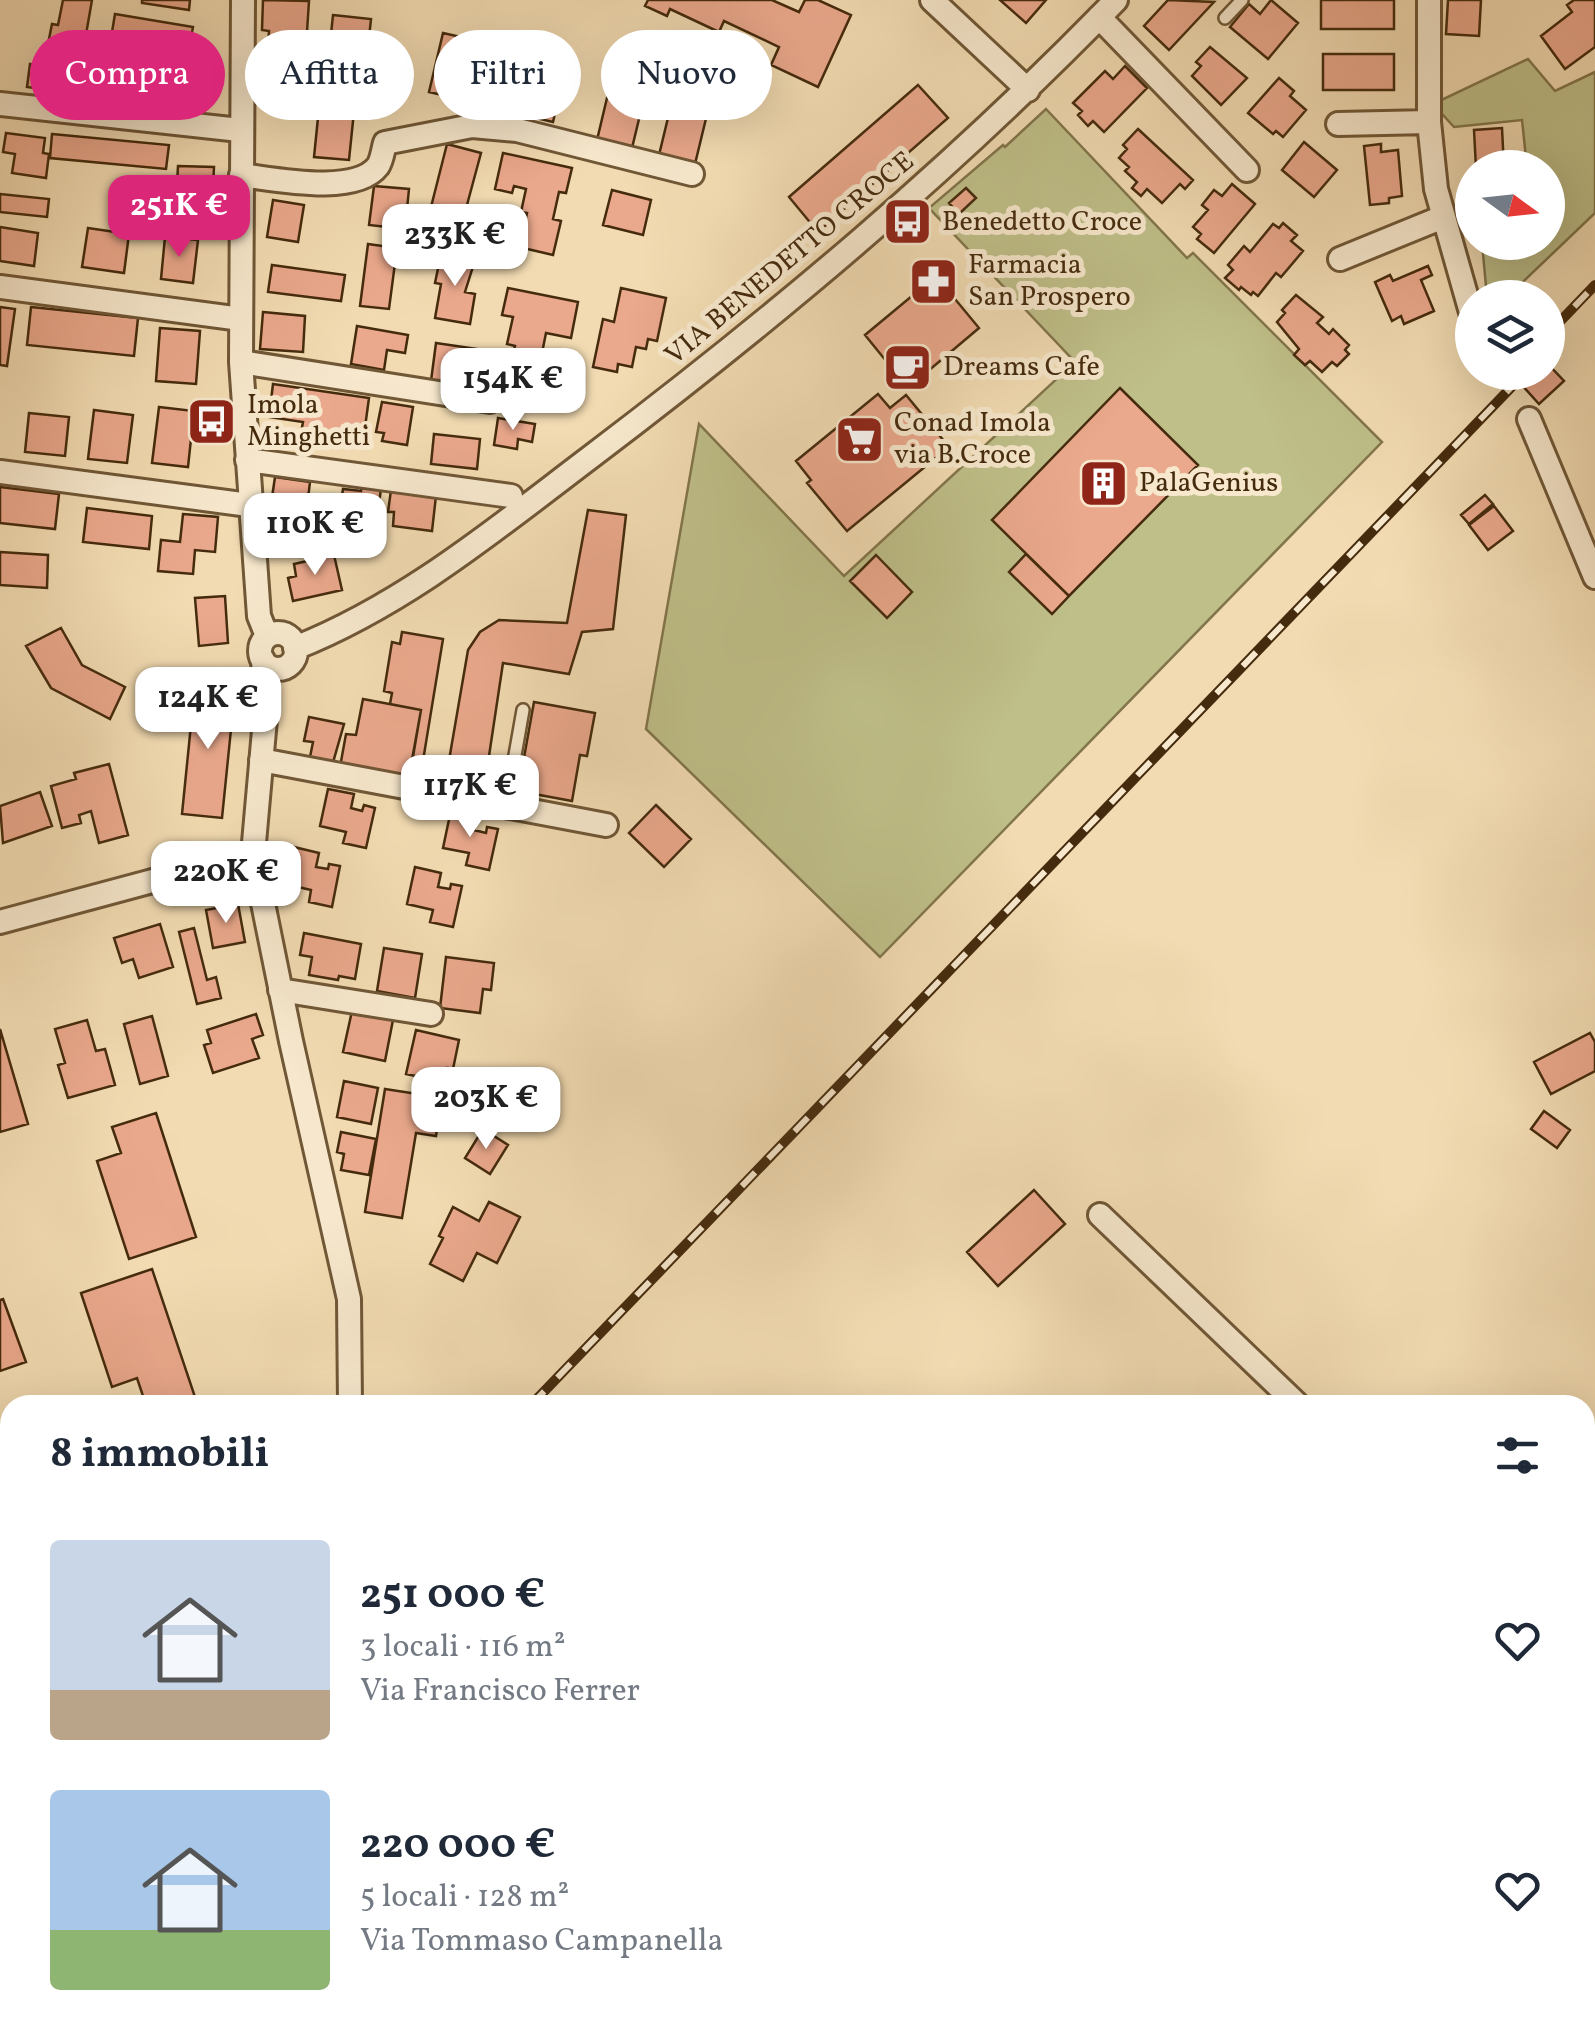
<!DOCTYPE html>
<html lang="it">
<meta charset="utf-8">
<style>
body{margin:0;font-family:Vollkorn,serif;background:#f6f6f7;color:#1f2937;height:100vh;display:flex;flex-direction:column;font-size:38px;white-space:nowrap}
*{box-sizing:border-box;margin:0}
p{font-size:32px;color:#747a83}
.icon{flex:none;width:55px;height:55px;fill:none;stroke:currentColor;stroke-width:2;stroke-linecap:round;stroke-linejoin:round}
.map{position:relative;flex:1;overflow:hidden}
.sheet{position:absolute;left:0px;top:1395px;width:1595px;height:640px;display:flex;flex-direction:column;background:#fff;border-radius:30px 30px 0 0;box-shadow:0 10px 40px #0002}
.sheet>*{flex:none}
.hud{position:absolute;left:30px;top:30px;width:1000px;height:90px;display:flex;gap:20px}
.needle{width:65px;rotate:105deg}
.tools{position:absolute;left:1455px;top:150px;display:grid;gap:20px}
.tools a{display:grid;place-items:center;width:110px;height:110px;border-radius:50%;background:#fff;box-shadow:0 10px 40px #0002;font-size:50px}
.price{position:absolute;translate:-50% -85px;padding:0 22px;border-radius:20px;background:#fff;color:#222;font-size:32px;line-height:65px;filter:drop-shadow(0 2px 5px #0008)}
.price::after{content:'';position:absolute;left:50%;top:60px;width:30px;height:22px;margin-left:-15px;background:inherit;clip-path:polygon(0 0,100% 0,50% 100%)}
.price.on{background:#db2777;color:#fff}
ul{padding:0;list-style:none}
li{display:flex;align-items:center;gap:30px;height:250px;padding:0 50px}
li span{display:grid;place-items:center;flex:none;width:280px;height:200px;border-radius:10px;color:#555}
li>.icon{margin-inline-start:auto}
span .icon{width:120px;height:120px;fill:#fffc;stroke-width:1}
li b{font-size:42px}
h2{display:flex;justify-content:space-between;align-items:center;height:120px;padding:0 50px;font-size:42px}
.tag{padding:0 35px;border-radius:45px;background:#fff;box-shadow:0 10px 40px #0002;font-size:35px;line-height:90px}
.tag.on{background:#db2777;color:#fff}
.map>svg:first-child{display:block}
.green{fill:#bfbf89;stroke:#82754b;stroke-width:2.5}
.water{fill:#9bbbad;stroke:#79816d;stroke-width:2.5}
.building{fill:#eaa88c;stroke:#452b0d;stroke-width:2.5}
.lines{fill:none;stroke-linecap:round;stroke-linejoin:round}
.service-casing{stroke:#705736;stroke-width:16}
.minor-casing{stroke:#705736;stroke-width:28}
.tertiary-casing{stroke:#705736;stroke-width:32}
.secondary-casing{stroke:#452b0d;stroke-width:35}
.service{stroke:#f7e8cd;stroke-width:11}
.minor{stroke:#f7e8cd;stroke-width:22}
.tertiary{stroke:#f7e8cd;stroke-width:28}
.secondary{stroke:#f7e8cd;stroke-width:30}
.rail-casing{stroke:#452b0d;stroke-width:10}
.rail{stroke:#f7e8cd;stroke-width:6;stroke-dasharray:19;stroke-linecap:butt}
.labels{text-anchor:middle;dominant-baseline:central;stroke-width:10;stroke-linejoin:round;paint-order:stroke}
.poi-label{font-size:28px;fill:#452b0d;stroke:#f7e8cd;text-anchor:start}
.street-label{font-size:28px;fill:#452b0d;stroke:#f7e8cd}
</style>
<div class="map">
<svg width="1595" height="2035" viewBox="0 0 1595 2035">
<rect width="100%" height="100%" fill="#f2dbb2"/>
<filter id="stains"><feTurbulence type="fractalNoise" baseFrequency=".002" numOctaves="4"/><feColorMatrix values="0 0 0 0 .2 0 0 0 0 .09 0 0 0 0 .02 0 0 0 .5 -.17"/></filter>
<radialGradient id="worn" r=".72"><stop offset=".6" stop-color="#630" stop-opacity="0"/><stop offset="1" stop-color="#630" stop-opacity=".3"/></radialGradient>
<!-- green -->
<path class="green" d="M1528 59 1555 91 1595 72V213L1507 297H1487L1482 243 1548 242V168L1527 167 1522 120 1454 127 1433 104Z
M1046 109 1187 258 1193 253 1382 442 880 957 646 729 699 424 844 576 1075 362 929 208 1003 145 1005 147Z"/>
<!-- water -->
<path class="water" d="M256 2025H366V2035H257Z"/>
<!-- building -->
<path class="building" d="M63 0H92L84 46 49 39 52 24 58 25Z
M142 0H190L189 10 142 3Z
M263 0 309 1 306 47 268 45 269 31 262 30Z
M648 0H772L799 12 805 0H818L851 15 818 87 771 65 779 47 724 21 719 32 670 9 667 16 645 6Z
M1000 0H1046L1026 23Z
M1168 0 1214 2 1169 50 1144 26Z
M1271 0 1298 23 1268 59 1230 27 1249 4 1260 14Z
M1321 0H1394V29H1321Z
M1448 0H1481L1479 36 1446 34Z
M1574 0H1595V47L1565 69 1541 36 1572 12 1567 5Z
M115 14 193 27 187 58 110 44Z
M333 15 371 19 367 57 329 53Z
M443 33 474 40 467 69 476 71 469 101 429 92Z
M1210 47 1247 78 1221 105 1192 76 1201 66 1196 62Z
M1323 54H1394V90H1323Z
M264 61 307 65 303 104 260 100Z
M30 64 88 71 84 95 27 87Z
M1125 66 1147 88 1104 132 1093 121 1088 126 1078 115 1082 111 1073 103 1105 71 1113 79Z
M530 70 563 78 553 122 519 114Z
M169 77 204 81 201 107 165 103Z
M612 77 647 86 632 148 597 140Z
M1279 78 1294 91 1290 96 1306 110 1283 137 1276 131 1273 134 1248 113Z
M918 85 948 118 818 232 789 197Z
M674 93 710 102 695 164 659 155Z
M320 98 355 102 349 160 314 157Z
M1502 128 1504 168H1476L1474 130Z
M1138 129 1193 180 1185 189 1180 184 1162 203 1147 189 1141 196 1132 188 1137 182 1125 171 1129 167 1119 158 1127 149 1123 145Z
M6 133 45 138 43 153 49 154 46 178 12 173 15 154 3 152Z
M52 134 169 145 166 169 50 158Z
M1304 142 1337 170 1314 197 1282 170Z
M447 144 481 153 464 216 431 207Z
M1381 144V152L1398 150 1402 196 1389 198V203L1370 205 1364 146Z
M503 153 572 168 566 193 559 192 553 219 561 221 553 255 519 247 527 213 521 212 526 189 514 186 512 193 495 189Z
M178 166 214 167 212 206 176 204Z
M1232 184 1255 204 1214 253 1197 239 1201 234 1193 227 1208 210 1202 205 1214 190 1222 196Z
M374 186 409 189 405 229 369 225Z
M966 188 976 198 959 214 949 203Z
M612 190 651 200 643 235 603 225Z
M0 194 49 199 47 217 0 212Z
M273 200 304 205 298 242 267 237Z
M1283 223 1297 235 1291 241 1303 251 1281 277 1276 273 1258 296 1253 292 1251 295 1241 287 1239 290 1225 278 1233 270 1228 265 1244 246 1250 252 1273 224 1279 228Z
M0 227 38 233 34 266 0 261Z
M88 228 129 234 124 273 82 267Z
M165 237 198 240 193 283 161 279Z
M368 244 397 248 389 309 360 306Z
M441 254 475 260 465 292 475 294 470 324 435 318 441 284 435 283Z
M272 265 345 275 341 301 268 292Z
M1428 266 1432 275 1421 280 1434 311 1404 324 1401 316 1392 321 1375 282 1390 275 1393 281Z
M936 276 979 328 908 388 865 335Z
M508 288 578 302 571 338 546 333 542 353 550 355 544 384 508 377 515 346 507 344 513 317 502 315Z
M621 288 666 298 657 341 648 339 646 349 636 347 632 367 618 364 617 372 593 367 603 319 614 322Z
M1296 295 1323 317 1317 323 1329 334 1333 329 1349 345 1345 350 1349 354 1337 366 1332 362 1322 372 1310 361 1305 365 1294 355 1299 349 1277 322 1285 313 1282 310Z
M0 307 15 309 7 366 0 365Z
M31 307 138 318 134 356 27 345Z
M263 312 305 316 303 352 260 349Z
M357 326 408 335 405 353 387 350 384 370 351 364Z
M160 328 200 331 196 384 156 381Z
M436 343 484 350 479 387 431 381Z
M1548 364 1564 381 1539 404 1520 383 1531 372H1548Z
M273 384 369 398 363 442 301 433 303 422 269 417Z
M1120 388 1198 465 1069 596 992 520Z
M878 394 890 408 906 395 949 447 847 531 807 483 811 480 796 461Z
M382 402 413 407 407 445 382 441 384 433 376 432Z
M159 407 194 411 188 467 152 463Z
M94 410 133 415 127 463 88 459Z
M29 413 69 417 65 456 25 452Z
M498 418 535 424 532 442 518 439 517 449 494 445Z
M434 434 480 439 477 469 431 464Z
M275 477 310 482 305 523 269 518Z
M362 486 381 489 375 530 338 524 343 489 361 491Z
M0 487 59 494 55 529 0 523Z
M391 490 436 496 432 531 393 526 394 512H388Z
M1485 495 1493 504 1469 524 1461 515Z
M1494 506 1513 531 1488 550 1469 525Z
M87 508 152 516 149 549 83 542Z
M588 510 626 515 613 629 582 632 569 674 503 663 486 776 447 772 468 650 480 632 499 620 567 623Z
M183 514 218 517 215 552 195 550 193 574 158 571 161 540 180 542Z
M0 552 48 555 47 588 0 585Z
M1026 554 1069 596 1052 614 1009 572Z
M334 555 342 590 293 601 288 578 296 576 294 564Z
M876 555 912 592 887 618 850 581Z
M225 596 228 643 199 646 195 598Z
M61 628 82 665 125 687 110 719 51 688 26 646Z
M402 632 443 639 421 773 410 771 421 710 390 704 392 693 384 691 392 642 400 644Z
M195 685 235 690 222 818 182 814Z
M363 699 421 710 409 780 340 767 346 734 356 735Z
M534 702 595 713 587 756 580 755 572 801 518 791Z
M309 717 344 724 332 766 309 762 313 742 304 741Z
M109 764 128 835 99 843 91 811 79 815 81 823 62 828 51 786 76 779 74 773Z
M328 789 354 794 351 808 362 811 364 805 375 808 366 848 343 843 346 832 320 826Z
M40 792 52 826 3 843 0 806Z
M656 805 691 839 664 867 629 833Z
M451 810 477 816 474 830 486 833 487 827 498 829 489 870 466 865 469 853 443 848Z
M294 847 319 853 316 867 328 869 329 864 340 866 332 907 309 902 311 890 285 884Z
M415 867 441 873 438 887 450 889 451 884 462 886 453 927 430 922 433 910 407 904Z
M238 904 245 942 213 948 206 910Z
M160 924 173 967 139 978 133 959 122 963 114 938Z
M194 928 207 980 216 977 221 998 197 1004 179 932Z
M304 933 361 944 355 979 339 976 338 980 309 975 312 957 300 955Z
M384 948 422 954 415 998 377 991Z
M446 957 494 963 491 990 483 989 480 1013 440 1008Z
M352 1011 393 1020 385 1061 343 1052Z
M256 1014 263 1035 252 1039 259 1058 213 1073 204 1045 211 1043 207 1030Z
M152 1016 168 1076 140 1084 124 1024Z
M87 1020 96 1051 105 1049 115 1085 68 1098 58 1065 65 1063 55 1029Z
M0 1029 28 1124 0 1132Z
M416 1030 459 1040 453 1069 447 1068 444 1082 406 1074Z
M1590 1033 1595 1042V1071L1551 1094 1534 1062Z
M344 1081 378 1088 371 1124 337 1117Z
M385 1089 431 1096V1101L441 1103 436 1136 416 1133 402 1218 365 1212Z
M1544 1111 1570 1130 1557 1148 1531 1129Z
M156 1113 196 1237 129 1259 97 1161 121 1153 112 1127Z
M483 1129 508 1145 490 1174 465 1158Z
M341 1132 376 1139 369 1175 341 1170 344 1154 337 1152Z
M1034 1190 1065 1224 998 1286 967 1252Z
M489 1202 520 1217 497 1263 477 1253 463 1281 430 1264 443 1238 439 1236 453 1207 479 1221Z
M152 1269 195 1397 171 1405H146L137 1378 112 1387 81 1293Z
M3 1299 26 1362 0 1371V1300Z
M1595 1938V1970L1589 1975 1585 1970V1946Z
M1586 2009 1595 2019V2035H1565L1562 2031 1568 2025H1585Z"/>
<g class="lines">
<defs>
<path id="service" d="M1225 18 1242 0
M506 806 523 710"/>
<path id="minor" d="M243 0 241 362 259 616 265 631 270 635
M932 0 1028 90
M1429 0V122L1436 189 1472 316
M1099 17 1247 170
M0 104 240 130
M1338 124 1429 122
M241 175C275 179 355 196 378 166 382 160 383 150 385 143L472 126 517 130 692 174
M1340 259 1443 217
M0 287 241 319
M241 362 490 401
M1529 419 1595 577
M247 460 511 496
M0 472 249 505
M260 651a18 18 0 1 1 36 0a18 18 0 1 1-36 0Z
M295 648C406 604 498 527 592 456 778 315 954 167 1116 0
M263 660 266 708 253 854 291 1041 349 1299 350 1405
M261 760 606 825
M0 922 253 854
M280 990 431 1014
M1100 1215 1298 1405
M1585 1548 1595 1527
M566 2025 573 2035"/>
<path id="tertiary" d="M0 1573 10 1582
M521 2025 528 2035"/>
<path id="secondary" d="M1585 1695 1595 1689
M1060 2035 1071 2025"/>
</defs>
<!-- service casing -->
<use href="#service" class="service-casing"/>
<!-- minor casing -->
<use href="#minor" class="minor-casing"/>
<!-- tertiary casing -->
<use href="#tertiary" class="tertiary-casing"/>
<!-- secondary casing -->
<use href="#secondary" class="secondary-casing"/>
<!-- service -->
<use href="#service" class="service"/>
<!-- minor -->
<use href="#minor" class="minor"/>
<!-- tertiary -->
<use href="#tertiary" class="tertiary"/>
<!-- secondary -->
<use href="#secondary" class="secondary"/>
<defs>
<path id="rail" d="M1548 334 1595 285
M531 1405 1526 372
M0 1939 10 1929"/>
</defs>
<!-- rail casing -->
<use href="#rail" class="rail-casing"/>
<!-- rail -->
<use href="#rail" class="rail"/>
</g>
<!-- icons -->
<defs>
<symbol id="bus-square" viewBox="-11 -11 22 22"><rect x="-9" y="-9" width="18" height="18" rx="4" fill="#8f2418" stroke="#f7e8cd"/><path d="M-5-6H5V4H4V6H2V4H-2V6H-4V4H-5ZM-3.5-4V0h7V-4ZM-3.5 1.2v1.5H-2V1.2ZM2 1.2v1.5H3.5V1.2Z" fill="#fff"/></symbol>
<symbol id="pharmacy-square" viewBox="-11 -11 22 22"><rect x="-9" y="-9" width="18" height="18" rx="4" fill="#8f2418" stroke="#f7e8cd"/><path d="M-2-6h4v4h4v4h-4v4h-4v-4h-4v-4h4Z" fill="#fff"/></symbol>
<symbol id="cafe-square" viewBox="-11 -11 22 22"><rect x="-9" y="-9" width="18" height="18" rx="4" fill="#8f2418" stroke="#f7e8cd"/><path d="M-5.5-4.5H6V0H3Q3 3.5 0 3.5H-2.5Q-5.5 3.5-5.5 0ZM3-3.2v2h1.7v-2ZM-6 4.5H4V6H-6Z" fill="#fff"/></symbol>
<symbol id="supermarket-square" viewBox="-11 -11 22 22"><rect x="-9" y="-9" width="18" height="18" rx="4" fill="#8f2418" stroke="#f7e8cd"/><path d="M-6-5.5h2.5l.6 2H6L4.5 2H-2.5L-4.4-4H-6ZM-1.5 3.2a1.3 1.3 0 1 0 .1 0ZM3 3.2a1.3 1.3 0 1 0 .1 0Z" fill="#fff"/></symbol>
<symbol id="building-square" viewBox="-11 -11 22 22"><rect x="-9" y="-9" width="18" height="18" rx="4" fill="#8f2418" stroke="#f7e8cd"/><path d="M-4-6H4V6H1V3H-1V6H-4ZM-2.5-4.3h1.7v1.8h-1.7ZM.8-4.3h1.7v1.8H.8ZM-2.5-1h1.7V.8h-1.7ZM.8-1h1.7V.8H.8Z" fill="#fff"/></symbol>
</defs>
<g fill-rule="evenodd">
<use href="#bus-square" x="880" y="194" width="55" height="55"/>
<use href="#pharmacy-square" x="906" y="254" width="55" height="55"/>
<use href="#cafe-square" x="880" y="340" width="55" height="55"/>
<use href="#bus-square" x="184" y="394" width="55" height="55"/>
<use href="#supermarket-square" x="832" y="412" width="55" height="55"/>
<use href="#building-square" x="1076" y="456" width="55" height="55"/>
</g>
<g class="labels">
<!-- poi labels -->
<g class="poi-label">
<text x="942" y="222">Benedetto Croce</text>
<text x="968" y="265">Farmacia<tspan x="968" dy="32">San Prospero</tspan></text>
<text x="943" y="367">Dreams Cafe</text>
<text x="247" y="405">Imola<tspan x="247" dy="32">Minghetti</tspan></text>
<text x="894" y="423">Conad Imola<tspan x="894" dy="32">via B.Croce</tspan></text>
<text x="1139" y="483">PalaGenius</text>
</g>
<!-- street labels -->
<g class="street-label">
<text transform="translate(790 259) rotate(-40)">VIA BENEDETTO CROCE</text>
</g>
</g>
<rect width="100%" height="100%" filter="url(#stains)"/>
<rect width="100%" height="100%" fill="url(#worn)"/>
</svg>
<div class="tools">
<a><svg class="needle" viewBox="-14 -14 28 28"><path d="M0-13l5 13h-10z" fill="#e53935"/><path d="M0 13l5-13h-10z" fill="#747a83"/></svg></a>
<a><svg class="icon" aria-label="layers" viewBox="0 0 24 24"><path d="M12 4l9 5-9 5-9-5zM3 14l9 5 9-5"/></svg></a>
</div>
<b class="price on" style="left:179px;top:260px">251K €</b>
<b class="price" style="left:455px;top:289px">233K €</b>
<b class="price" style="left:513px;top:433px">154K €</b>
<b class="price" style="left:315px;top:578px">110K €</b>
<b class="price" style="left:208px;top:752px">124K €</b>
<b class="price" style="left:470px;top:840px">117K €</b>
<b class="price" style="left:226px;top:926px">220K €</b>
<b class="price" style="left:486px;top:1152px">203K €</b>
<div class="hud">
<a class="tag on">Compra</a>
<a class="tag">Affitta</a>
<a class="tag">Filtri</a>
<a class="tag">Nuovo</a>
</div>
<section class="sheet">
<h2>8 immobili<svg class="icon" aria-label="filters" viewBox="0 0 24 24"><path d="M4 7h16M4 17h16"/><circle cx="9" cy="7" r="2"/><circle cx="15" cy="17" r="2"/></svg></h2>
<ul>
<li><span style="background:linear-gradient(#c9d6e8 75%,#b9a48a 0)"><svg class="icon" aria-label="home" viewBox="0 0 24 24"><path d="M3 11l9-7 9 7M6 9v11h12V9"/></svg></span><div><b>251 000 €</b><p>3 locali · 116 m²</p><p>Via Francisco Ferrer</p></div><svg class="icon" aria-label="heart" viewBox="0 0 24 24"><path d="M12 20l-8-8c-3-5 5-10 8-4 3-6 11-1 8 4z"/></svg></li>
<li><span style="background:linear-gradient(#a9c7e8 70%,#8fb573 0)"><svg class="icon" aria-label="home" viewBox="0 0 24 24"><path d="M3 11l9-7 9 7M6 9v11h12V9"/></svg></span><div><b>220 000 €</b><p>5 locali · 128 m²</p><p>Via Tommaso Campanella</p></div><svg class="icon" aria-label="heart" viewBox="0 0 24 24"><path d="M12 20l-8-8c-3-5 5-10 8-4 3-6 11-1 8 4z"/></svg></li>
</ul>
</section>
</div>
